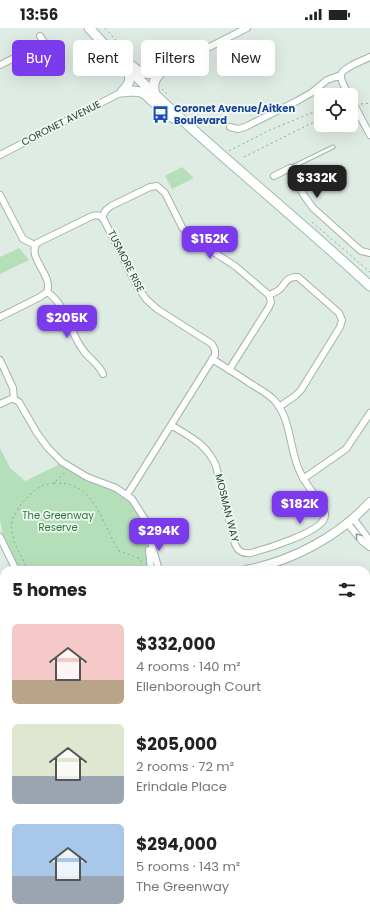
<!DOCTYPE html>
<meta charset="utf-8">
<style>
body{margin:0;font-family:Poppins,sans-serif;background:#f2f2f2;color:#222;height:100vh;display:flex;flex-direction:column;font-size:15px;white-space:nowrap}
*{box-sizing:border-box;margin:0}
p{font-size:13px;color:#767676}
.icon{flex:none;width:22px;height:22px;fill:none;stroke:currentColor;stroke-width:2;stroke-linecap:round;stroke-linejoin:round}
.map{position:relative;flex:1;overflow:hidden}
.sheet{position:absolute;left:0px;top:538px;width:370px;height:356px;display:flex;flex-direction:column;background:#fff;border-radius:12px 12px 0 0;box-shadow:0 4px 16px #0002}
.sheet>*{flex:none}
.hud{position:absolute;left:12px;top:12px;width:346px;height:36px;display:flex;gap:8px}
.tools{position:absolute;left:314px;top:60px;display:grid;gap:8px}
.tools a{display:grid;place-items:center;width:44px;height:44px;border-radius:6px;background:#fff;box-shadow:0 4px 16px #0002;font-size:20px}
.price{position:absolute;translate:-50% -34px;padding:0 9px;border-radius:8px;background:#7c3aed;color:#fff;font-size:13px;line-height:26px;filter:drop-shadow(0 1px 2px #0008)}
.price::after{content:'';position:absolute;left:50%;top:24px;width:12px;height:9px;margin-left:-6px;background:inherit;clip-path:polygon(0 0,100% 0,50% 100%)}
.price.on{background:#222;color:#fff}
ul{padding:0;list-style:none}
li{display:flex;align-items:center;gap:12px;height:100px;padding:0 12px}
li span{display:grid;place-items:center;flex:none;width:112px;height:80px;border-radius:6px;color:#555}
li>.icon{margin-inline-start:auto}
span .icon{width:48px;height:48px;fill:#fffc;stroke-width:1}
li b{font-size:17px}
h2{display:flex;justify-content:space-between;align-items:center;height:48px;padding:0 12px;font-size:17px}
.chip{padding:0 14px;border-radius:6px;background:#fff;box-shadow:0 4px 16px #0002;font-size:14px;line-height:36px}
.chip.on{background:#7c3aed;color:#fff}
.status{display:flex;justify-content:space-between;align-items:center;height:28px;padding:0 20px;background:#fff;direction:ltr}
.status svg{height:11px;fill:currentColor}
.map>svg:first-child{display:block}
.green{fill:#b5dfb9}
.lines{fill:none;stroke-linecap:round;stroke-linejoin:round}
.service-casing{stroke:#a1b4aa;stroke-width:5}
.minor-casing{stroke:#a1b4aa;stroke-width:8}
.tertiary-casing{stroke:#a1b4aa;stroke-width:10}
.secondary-casing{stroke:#9fbcad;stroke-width:11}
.path{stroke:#7cb398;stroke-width:1;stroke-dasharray:2 3;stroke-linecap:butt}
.service{stroke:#fff;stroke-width:3}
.minor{stroke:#fff;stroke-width:6}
.tertiary{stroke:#fff;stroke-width:8}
.secondary{stroke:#fff;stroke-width:9}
.oneway{stroke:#8e9e97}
.labels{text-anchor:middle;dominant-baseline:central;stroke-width:3.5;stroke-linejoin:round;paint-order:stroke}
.transit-label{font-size:10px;font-weight:bold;fill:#164399;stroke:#f0f8f2;text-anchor:start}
.street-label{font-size:10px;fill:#1e3d2f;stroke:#f0f8f2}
.park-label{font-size:10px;fill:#257836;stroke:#f0f8f2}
</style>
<div class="status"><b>13:56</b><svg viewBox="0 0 49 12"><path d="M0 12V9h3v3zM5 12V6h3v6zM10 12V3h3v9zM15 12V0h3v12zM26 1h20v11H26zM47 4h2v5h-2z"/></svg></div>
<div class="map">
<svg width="370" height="894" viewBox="0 0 370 894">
<rect width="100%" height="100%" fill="#dfece4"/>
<!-- green -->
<path class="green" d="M182 139 194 150 172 161 165 148Z
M19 220 29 232 0 246V229Z
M0 420 10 440 25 453 60 436C69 443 79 449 89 454 96 456 103 458 110 461 143 474 147 510 149 542H20L3 507 0 492Z
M366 659 370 669V732L366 724Z
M0 810H4V864L0 861Z
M145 890H274L276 894H142Z"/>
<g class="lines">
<defs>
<path id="service" d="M290 140 333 119"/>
<path id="minor" d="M40 8 49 21
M0 37 44 15
M162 43 247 0
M349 67C346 61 340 53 341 47 342 40 364 32 370 29
M351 71 370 107
M230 99 238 101 245 99 297 73 311 65 327 52 341 47
M0 127 122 64
M274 148 290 140 303 166 313 180 361 223 370 225
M0 167 23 211 35 217
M102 189 106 182 111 178 150 159 157 158 165 165 182 199 189 208 235 238 269 267 271 274 269 279 229 342
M47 264C67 277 69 304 83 322 89 331 99 336 103 346
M269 267C273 265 277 264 280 261 286 254 288 248 298 249L339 285 342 292 340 299 301 362 295 368 279 379
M0 289 40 269 47 264C54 248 26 229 37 215L90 189C96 186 101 187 104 192L137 258 146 271 157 281 212 316 215 322V327L127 467
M0 332 13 360 14 371
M0 376 11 371H14L19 374 37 405 48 420 62 434 87 449 116 460 132 471 144 490 159 542
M171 397C190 409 207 416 216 438L235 516C238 524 243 526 251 525 266 521 318 505 324 491 325 489 326 485 324 483 319 470 306 458 300 444 289 422 292 393 275 373 269 366 259 361 251 356 238 347 225 339 212 331
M303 451 346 421 370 385
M353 490 370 513
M347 495 362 513 370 519
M0 509 16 542
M149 522 151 542
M369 652 370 662
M0 680 4 675
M0 688 4 693
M366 741 370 739
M3 807 4 796
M366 828 370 826
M48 890 54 894
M283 890 285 894
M32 894 37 890"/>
<path id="tertiary" d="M246 542C292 533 338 509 370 474
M0 620 4 618"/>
<path id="secondary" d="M89 0C175 94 277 171 370 258
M132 38C142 47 150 47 162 43
M122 64 133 63 141 64 146 67 164 84 175 91
M122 64C129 57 133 50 126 41
M156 68C151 58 154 50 162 43"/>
</defs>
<!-- service casing -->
<use href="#service" class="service-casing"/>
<!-- minor casing -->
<use href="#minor" class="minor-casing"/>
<!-- tertiary casing -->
<use href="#tertiary" class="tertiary-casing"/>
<!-- secondary casing -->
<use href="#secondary" class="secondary-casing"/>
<!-- path -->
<path class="path" d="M105 0 131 29
M162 61 167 66
M361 76 370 75
M229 123 270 102 321 81
M244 129 320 91
M312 194 370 244
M54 455C61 455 67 455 73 458 98 467 105 502 119 523L139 530 143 535
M28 542 14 514 11 498 13 490 21 476 36 461 44 457 54 455 65 444
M366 674 370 679
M0 820H4
M246 894V890"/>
<!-- service -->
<use href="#service" class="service"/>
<!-- minor -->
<use href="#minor" class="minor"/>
<!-- tertiary -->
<use href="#tertiary" class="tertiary"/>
<!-- secondary -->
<use href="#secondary" class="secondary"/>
</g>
<!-- one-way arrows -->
<defs><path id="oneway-chevron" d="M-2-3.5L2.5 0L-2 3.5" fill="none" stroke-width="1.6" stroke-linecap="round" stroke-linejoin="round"/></defs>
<use class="oneway" href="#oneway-chevron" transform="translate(358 508) rotate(-130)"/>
<!-- icons -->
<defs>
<symbol id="bus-bare" viewBox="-9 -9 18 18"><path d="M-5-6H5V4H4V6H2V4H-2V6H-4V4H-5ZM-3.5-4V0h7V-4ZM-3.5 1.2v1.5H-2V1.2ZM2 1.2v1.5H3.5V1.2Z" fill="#1a4fb4" stroke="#f0f8f2" stroke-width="2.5" paint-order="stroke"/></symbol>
</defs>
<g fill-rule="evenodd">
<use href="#bus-bare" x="148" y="74" width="25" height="25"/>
</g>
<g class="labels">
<!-- transit labels -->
<g class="transit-label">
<text x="174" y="80">Coronet Avenue/Aitken<tspan x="174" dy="12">Boulevard</tspan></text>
</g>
<!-- street labels -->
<g class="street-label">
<text transform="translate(61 95) rotate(-27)">CORONET AVENUE</text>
<text transform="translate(126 233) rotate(63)">TUSMORE RISE</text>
<text transform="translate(227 480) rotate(76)">MOSMAN WAY</text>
</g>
<!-- park labels -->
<g class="park-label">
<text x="58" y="487">The Greenway<tspan x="58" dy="12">Reserve</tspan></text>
</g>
</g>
</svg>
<div class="tools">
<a><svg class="icon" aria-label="locate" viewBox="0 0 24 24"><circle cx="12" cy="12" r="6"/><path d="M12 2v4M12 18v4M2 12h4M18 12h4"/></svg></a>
</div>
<b class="price on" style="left:317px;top:171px">$332K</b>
<b class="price" style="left:210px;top:232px">$152K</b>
<b class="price" style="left:67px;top:311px">$205K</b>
<b class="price" style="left:300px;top:497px">$182K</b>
<b class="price" style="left:159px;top:524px">$294K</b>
<div class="hud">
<a class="chip on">Buy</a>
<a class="chip">Rent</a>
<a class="chip">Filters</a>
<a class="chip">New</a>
</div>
<section class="sheet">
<h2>5 homes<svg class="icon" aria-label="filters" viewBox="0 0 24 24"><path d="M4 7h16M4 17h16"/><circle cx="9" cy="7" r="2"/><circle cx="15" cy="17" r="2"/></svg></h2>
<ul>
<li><span style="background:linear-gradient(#f6c9c9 70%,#b9a48a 0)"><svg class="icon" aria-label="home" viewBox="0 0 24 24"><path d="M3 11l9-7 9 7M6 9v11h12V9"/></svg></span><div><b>$332,000</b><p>4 rooms · 140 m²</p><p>Ellenborough Court</p></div></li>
<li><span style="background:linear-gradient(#dfe7d0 65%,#9aa5b1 0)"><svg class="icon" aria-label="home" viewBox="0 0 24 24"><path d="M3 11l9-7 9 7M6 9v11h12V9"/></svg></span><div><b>$205,000</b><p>2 rooms · 72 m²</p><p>Erindale Place</p></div></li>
<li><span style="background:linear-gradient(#a9c7e8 65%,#9aa5b1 0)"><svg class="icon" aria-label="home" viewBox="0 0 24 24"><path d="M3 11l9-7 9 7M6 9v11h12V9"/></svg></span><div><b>$294,000</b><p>5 rooms · 143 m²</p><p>The Greenway</p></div></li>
</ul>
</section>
</div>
